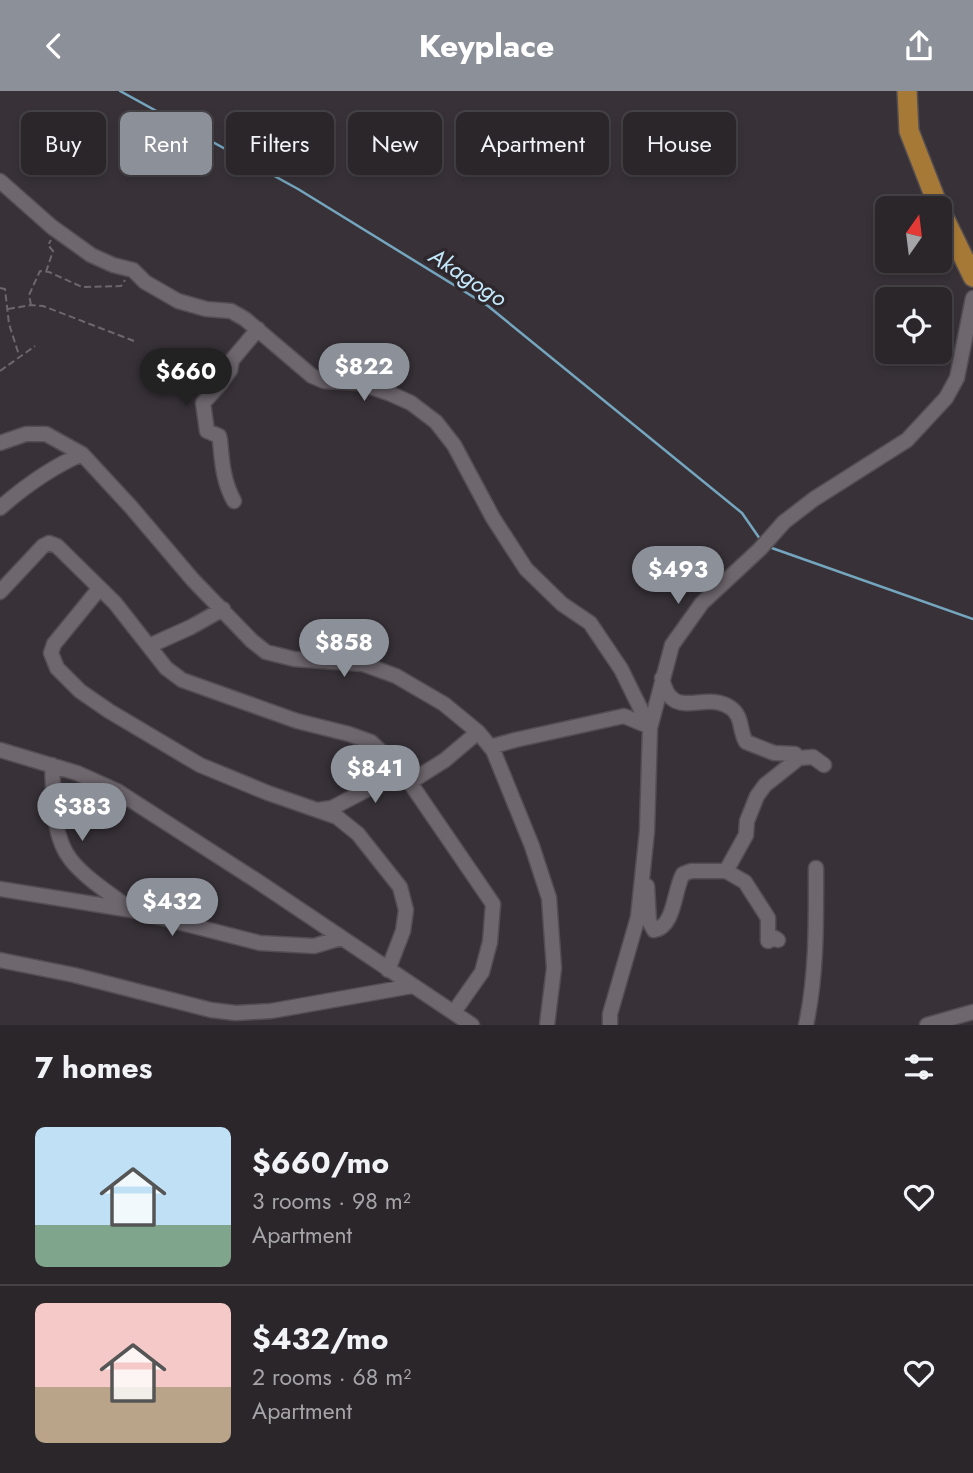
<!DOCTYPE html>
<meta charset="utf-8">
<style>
body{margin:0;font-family:Jost,sans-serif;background:#363236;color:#f1f3f6;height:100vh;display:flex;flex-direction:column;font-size:26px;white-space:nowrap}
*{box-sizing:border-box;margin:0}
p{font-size:23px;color:#a5a5a8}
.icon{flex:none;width:38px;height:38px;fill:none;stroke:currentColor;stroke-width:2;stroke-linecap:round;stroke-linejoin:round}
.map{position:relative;height:934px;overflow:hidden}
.side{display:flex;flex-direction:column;background:#2a262a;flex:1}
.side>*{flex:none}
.top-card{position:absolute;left:21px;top:21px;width:931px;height:63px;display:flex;gap:14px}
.needle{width:46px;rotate:14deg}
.fabs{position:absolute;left:875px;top:105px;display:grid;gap:14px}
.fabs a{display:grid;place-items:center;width:77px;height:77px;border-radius:10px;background:#2a262a;box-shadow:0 4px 10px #0003,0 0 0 2px #464347;font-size:35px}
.price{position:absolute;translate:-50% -60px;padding:0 16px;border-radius:24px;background:#8c9099;color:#fff;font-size:23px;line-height:46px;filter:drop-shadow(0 2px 4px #0008)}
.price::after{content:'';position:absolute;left:50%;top:42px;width:21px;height:16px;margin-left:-10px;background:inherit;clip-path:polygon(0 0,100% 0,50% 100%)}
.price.on{background:#222;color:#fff}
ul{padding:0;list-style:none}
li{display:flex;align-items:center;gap:21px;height:175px;padding:0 35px}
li+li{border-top:2px solid #464347}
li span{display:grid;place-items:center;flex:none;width:196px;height:140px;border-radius:10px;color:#555}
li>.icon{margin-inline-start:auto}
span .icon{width:84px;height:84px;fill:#fffc;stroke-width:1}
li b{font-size:30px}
h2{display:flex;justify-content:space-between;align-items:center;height:84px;padding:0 35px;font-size:30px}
.tag{padding:0 24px;border-radius:10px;background:#2a262a;box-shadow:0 4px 10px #0003,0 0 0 2px #464347;font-size:24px;line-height:63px}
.tag.on{background:#8c9099;color:#fff}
header{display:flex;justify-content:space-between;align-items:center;height:91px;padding:0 35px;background:#8c9099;color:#fff;font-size:32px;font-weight:700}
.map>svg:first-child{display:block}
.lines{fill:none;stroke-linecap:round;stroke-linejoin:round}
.stream{stroke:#75a6bf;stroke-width:2.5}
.minor-casing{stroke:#534e53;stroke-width:17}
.major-casing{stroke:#534e53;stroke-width:22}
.path{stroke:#6d676d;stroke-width:2;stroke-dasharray:7 3.5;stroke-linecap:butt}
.minor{stroke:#6e676e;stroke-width:14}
.major{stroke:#a77936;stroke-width:19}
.labels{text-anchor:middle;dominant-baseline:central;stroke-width:7;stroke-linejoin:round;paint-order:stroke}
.water-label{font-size:23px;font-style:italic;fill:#c4e9fd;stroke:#2e282d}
</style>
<header><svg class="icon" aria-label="back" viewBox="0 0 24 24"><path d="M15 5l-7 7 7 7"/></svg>Keyplace<svg class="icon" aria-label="share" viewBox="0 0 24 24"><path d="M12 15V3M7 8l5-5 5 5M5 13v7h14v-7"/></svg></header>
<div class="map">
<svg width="973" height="934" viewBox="0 0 973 934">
<rect width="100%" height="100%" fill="#383238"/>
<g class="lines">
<!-- stream -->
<path class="stream" d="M120 0 298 98 488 215 742 422 760 448
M769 456 973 528"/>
<defs>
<path id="minor" d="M0 90 52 136 91 164 113 174 133 179 145 191 178 210 206 218 231 220 245 228 312 285 324 290 359 292 391 303 411 312 436 331 454 354 493 427 526 478 562 513 590 532 621 578 650 637
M0 352 26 343H46L82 363 131 416 193 489 252 550 266 561 294 568 363 573 396 585 444 613 478 641 493 659 532 755 549 807 554 877 547 934
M234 410C223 390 222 371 220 349L219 345 207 340 203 312 221 292 230 279 232 269 258 238
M0 417C25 395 52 376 82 363
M99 498 54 553 51 562 57 577 80 600 109 620 200 674 268 702 337 726 358 743 400 796 406 819 403 840 388 879
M0 501 43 455 49 452 57 455 115 512 166 577 182 589 297 630 349 643 371 651 402 680 493 813 490 851 482 881 454 921
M149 555 191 536 223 518
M662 587C672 633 704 598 731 617 743 626 739 639 746 651L774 662 795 663 798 668
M490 656 515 649 624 625 648 635
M0 659 77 682 117 700 254 788 472 934
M52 674C54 704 51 744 71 769 86 788 111 803 130 818
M410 691 445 669 478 641
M318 719 332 717 402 680
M726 780 746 744 747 730 757 705 765 694 799 667 813 666 824 674
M647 795 649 830 654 839C675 836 674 798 683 783L691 780H726L745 791 768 827V850L775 847 778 849
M0 798 131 819 260 852 314 855 341 847
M0 869 74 884 211 919 236 922 271 920 412 895
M610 934V923L638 826 647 740 650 637 672 554 702 512 760 458 784 431 814 408 907 349 946 307 957 287 973 207
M806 934C817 882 816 830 816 777
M927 934 973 921"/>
<path id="major" d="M907 0 909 40 939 117
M940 118 973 186"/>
</defs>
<!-- minor casing -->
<use href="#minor" class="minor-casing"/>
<!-- major casing -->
<use href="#major" class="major-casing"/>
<!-- path -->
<path class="path" d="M46 181 53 160 48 154 51 149
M0 197 5 198 9 233 19 264
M31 214 29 204 40 180 49 181 82 196 121 195 125 189
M8 218 31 214 43 215 134 250
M0 280 35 255"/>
<!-- minor -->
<use href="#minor" class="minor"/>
<!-- major -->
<use href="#major" class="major"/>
</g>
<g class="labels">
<!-- water labels -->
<g class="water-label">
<text transform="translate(468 186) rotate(33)">Akagogo</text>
</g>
</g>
</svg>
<div class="fabs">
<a><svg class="needle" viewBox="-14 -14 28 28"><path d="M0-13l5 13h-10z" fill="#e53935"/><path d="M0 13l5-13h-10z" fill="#a5a5a8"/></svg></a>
<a><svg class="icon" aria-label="locate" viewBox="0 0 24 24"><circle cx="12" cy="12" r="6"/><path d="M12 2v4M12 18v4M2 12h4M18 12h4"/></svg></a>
</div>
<b class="price" style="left:364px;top:312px">$822</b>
<b class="price on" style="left:186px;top:317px">$660</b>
<b class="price" style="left:678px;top:515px">$493</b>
<b class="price" style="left:344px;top:588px">$858</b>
<b class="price" style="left:375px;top:714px">$841</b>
<b class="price" style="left:82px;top:752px">$383</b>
<b class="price" style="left:172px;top:847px">$432</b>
<div class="top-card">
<a class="tag">Buy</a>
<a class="tag on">Rent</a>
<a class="tag">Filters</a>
<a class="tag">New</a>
<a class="tag">Apartment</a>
<a class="tag">House</a>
</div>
</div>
<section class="side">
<h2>7 homes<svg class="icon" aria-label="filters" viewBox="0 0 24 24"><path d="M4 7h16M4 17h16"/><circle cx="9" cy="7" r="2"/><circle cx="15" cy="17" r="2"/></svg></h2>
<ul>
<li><span style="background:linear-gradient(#bfe0f5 70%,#7fa58c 0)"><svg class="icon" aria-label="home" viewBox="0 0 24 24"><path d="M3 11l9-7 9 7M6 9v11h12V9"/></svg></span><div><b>$660/mo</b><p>3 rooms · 98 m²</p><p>Apartment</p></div><svg class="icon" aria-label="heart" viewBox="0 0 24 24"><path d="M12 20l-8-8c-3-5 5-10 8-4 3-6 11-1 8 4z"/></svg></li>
<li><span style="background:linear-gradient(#f6c9c9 60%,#b9a48a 0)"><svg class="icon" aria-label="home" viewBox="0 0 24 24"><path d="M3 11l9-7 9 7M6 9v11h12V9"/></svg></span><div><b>$432/mo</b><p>2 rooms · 68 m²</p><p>Apartment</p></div><svg class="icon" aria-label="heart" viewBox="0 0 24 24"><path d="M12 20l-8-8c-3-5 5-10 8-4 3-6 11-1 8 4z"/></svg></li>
</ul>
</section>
